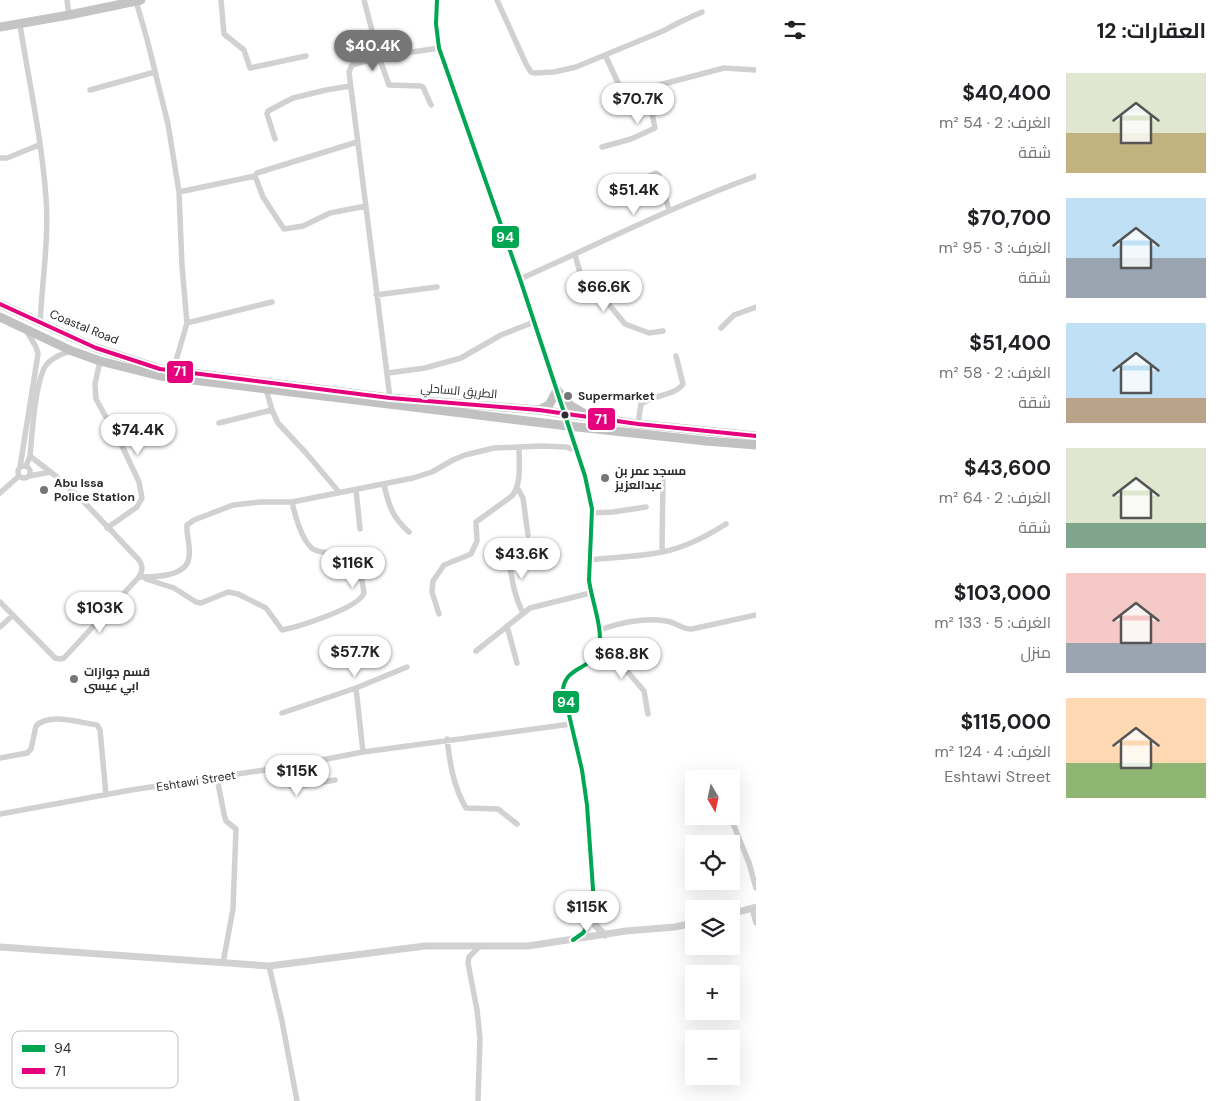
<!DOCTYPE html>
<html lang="ar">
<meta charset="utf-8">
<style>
body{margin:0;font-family:"DM Sans",Cairo,sans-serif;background:#f2f2f2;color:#202124;direction:rtl;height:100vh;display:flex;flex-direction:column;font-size:19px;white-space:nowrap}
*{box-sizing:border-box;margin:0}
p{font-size:16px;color:#757577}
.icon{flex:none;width:28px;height:28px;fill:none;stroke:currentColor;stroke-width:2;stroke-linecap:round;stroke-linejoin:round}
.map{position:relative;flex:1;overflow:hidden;direction:ltr}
.details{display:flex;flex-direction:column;background:#fff;width:475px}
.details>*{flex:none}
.needle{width:32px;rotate:171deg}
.controls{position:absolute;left:685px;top:770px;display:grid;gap:10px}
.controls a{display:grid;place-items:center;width:55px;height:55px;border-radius:0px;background:#fff;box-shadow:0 5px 20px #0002;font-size:25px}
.price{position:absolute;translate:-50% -42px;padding:0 11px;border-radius:18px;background:#fff;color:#222;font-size:16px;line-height:32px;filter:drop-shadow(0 1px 2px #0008)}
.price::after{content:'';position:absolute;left:50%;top:30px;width:15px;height:11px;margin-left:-8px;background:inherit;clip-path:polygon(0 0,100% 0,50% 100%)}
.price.active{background:#767676;color:#fff}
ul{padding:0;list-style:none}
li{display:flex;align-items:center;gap:15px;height:125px;padding:0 25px}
li span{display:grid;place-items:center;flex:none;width:140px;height:100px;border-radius:0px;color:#555}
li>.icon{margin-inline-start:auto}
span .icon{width:60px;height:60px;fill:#fffc;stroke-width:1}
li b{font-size:21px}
h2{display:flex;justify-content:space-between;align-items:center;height:60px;padding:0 25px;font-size:21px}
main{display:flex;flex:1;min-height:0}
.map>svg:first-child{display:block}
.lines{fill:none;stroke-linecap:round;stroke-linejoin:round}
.minor{stroke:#d1d1d1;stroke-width:5.5}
.tertiary{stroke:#d1d1d1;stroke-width:7}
.primary{stroke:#c4c4c4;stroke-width:9}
.trunk{stroke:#c1c1c1;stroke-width:9}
.bus-1-casing{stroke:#fff;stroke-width:8}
.bus-2-casing{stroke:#fff;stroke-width:8}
.bus-1{stroke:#00a651;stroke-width:4}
.bus-2{stroke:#e5007d;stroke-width:4}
.poi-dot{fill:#767676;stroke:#fff;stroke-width:2}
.bus-dot{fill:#2c2c2c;stroke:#fff;stroke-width:2}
.labels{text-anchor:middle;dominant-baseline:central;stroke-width:5;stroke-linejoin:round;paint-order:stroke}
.street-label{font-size:12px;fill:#2c2c2c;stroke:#fff}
.poi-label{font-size:12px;font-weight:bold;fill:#2c2c2c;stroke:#fff;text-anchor:start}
.key{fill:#fff;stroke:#c0c0c0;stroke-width:1}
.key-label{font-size:14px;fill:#2c2c2c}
.line-badge{stroke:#fff;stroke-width:2}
.badge-label{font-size:14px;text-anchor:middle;font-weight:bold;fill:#fff}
</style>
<main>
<section class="details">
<h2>العقارات: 12<svg class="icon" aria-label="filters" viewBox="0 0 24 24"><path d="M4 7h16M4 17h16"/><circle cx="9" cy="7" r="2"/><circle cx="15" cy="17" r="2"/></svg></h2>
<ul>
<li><span style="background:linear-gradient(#dfe7d0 60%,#c2b280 0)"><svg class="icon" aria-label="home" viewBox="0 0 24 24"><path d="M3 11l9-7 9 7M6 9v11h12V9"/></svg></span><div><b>$40,400</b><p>الغرف: 2 · 54 m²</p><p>شقة</p></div></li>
<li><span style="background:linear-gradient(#bfe0f5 60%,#9aa5b1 0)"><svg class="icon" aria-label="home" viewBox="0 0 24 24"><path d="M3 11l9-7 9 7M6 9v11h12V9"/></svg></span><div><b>$70,700</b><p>الغرف: 3 · 95 m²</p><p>شقة</p></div></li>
<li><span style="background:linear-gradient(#bfe0f5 75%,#b9a48a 0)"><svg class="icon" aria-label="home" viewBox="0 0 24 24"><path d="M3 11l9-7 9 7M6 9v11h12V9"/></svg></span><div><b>$51,400</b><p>الغرف: 2 · 58 m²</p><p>شقة</p></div></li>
<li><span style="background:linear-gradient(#dfe7d0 75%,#7fa58c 0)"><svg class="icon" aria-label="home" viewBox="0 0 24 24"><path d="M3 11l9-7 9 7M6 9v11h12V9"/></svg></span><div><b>$43,600</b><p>الغرف: 2 · 64 m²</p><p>شقة</p></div></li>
<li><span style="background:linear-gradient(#f6c9c9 70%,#9aa5b1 0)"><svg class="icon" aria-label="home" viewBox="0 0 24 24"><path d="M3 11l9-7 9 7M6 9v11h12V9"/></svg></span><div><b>$103,000</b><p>الغرف: 5 · 133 m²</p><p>منزل</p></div></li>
<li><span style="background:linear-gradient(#ffd9b3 65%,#8fb573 0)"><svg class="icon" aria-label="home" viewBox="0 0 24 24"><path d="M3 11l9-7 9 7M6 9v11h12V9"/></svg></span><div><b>$115,000</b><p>الغرف: 4 · 124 m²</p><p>Eshtawi Street</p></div></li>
</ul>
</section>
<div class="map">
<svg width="756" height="1101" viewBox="0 0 756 1101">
<rect width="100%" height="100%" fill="#fff"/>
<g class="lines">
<!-- minor -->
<path class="minor" d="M67 0 69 15
M221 0 224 34 244 50 250 68 306 56
M364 0 379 57 389 85 420 86 423 87 431 105
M497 0 526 64 531 72 534 73 554 72 576 67 663 31 680 22 702 12
M136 1 147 39 168 124 179 192 182 266 187 323 173 371
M20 25C29 82 42 140 46 198 49 240 42 282 40 324
M605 55 621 89 629 93 724 68 756 70
M90 90 155 72
M275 139 267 114 268 111 293 98 326 90 350 86
M602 147 631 139 655 128 647 89
M0 158H7L39 145
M255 176 263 197 284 229 303 226 330 213 366 206
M643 179 656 173 659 175 669 210
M179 192 255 176 257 173 357 142
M575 255 585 290 588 294 602 296 625 324 649 333 663 331
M520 279C599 244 675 205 756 176
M376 295 437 287
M187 323 272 302
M721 328 734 315 756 307
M100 361 95 384 96 399 124 450 139 482 142 498 137 507 107 528
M388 373 425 368 461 358 501 335 534 322
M266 389 272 410 278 423 306 453 339 492
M390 398 349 72 352 65 379 57 439 48
M219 423 272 410
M638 424 641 404C652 395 675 396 683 384L676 356
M18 472a6 6 0 1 1 12 0a6 6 0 1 1-12 0Z
M26 466 30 456C32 436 35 378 47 364 53 357 62 354 71 351
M20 467 38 354 36 347 26 330
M29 476 51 472
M384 485C389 506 392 517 409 532
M517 487 523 498 528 535
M356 490 360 529
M0 493 19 476
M591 513 613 512 646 507
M507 551C512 574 512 592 523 613
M662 552 663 475
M589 560C613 557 638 557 662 552 684 548 707 536 726 524
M139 577C154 577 187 577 189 557 191 546 186 536 187 525L194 520 233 505 260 502H292L413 478 432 472 453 460 465 455 494 448 541 446 566 447 576 450
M146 579 174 588 196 602 201 603 228 592 238 594 266 608 282 630C298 627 359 608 364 593L358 556 352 551C341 552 323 555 313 549 302 541 295 515 292 502
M0 602 55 658 60 659 64 658 139 577C143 569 143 567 139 560L84 502 57 477 30 456
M439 614 432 592 433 581 444 565 471 554 477 541 476 522 512 496C522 483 519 463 519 447
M507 626 517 663
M0 627 13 615
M599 630C619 623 644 617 666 621 676 622 682 630 692 629L756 615
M600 645 627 671 644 691 648 714
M476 651 530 608 590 593
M356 688 407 667
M282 713 356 688 363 752
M447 739C450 763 453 786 466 808L498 809 517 824
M0 758 27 753 31 749 36 726C50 712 80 723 97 725L100 730 106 795
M285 767 291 786 293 787 335 780
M217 778 224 814 226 821 236 829 233 909 223 963
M0 814 131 790 285 767 363 752 571 724
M730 816 749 863 756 888
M752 908 756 923
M269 966 282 1021 297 1101
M478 1101 480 1038 477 1010 468 963 469 957 479 947"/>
<!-- tertiary -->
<path class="tertiary" d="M437 0 436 24 439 48 520 279 585 476 592 509 589 580C591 599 605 633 598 650 591 670 566 666 563 689L582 770 587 805 593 889V917L583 933 573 940
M731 914 756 907
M593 917 595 925 605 935
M0 947 269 966 425 946H528L626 931 675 927 694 923"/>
<!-- primary -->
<path class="primary" d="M0 27 69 15 141 0"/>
<!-- trunk -->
<path class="trunk" d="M0 304 96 348 160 369 390 398 539 410 638 424 756 436
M0 317 72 351 100 361 160 376 568 426 706 441 756 445
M557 390 571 406 585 414
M539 410 549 405 557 390"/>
<defs>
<path id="bus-1" d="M437 0 436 24 439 48 520 279 585 476 592 509 589 580C591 599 605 633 598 650 591 670 566 666 563 689L582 770 587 805 593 889V917L583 933 573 940"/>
<path id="bus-2" d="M0 304 96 348 160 369 390 398 539 410 638 424 756 436"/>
</defs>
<!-- bus-1 casing -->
<use href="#bus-1" class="bus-1-casing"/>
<!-- bus-2 casing -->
<use href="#bus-2" class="bus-2-casing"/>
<!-- bus-1 -->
<use href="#bus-1" class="bus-1"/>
<!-- bus-2 -->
<use href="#bus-2" class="bus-2"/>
</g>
<!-- markers -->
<g class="poi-dot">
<circle cx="568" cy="396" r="5"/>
<circle cx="605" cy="478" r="5"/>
<circle cx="44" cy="490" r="5"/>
<circle cx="74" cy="679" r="5"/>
</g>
<circle class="bus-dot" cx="565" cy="415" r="4.5"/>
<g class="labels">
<!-- street labels -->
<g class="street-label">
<text transform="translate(84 327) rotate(22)">Coastal Road</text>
<text transform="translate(459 391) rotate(5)">الطريق الساحلي</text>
<text transform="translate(196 781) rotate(-9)">Eshtawi Street</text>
</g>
<!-- poi labels -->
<g class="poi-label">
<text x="578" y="396">Supermarket</text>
<text x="615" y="471">مسجد عمر بن<tspan x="615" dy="14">عبدالعزيز</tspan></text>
<text x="54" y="483">Abu Issa<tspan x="54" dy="14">Police Station</tspan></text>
<text x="84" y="672">قسم جوازات<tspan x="84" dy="14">ابي عيسى</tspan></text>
</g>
</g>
<!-- legend -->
<rect x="12" y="1031" width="166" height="57" rx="8" class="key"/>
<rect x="22" y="1045" width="23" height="7" fill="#00a651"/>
<rect x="22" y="1068" width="23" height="6" fill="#e5007d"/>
<g class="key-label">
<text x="54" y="1053">94</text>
<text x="54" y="1076">71</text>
</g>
<g class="line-badge">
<rect x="491" y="225" width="29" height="24" rx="5" fill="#00a651"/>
<rect x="166" y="360" width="28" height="24" rx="5" fill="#e5007d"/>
<rect x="587" y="407" width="29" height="24" rx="5" fill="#e5007d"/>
<rect x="552" y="690" width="28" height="24" rx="5" fill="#00a651"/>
</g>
<g class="badge-label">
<text x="505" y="242">94</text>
<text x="180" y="376">71</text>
<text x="601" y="424">71</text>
<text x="566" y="707">94</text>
</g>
</svg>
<div class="controls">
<a><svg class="needle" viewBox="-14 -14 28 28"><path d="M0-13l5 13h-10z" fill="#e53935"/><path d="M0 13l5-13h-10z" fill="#757577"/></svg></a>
<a><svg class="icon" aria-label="locate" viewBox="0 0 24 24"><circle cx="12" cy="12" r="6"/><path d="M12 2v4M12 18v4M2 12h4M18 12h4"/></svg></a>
<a><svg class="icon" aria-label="layers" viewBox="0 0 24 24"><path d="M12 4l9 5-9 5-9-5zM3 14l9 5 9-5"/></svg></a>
<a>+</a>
<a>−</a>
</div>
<b class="price active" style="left:373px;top:72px">$40.4K</b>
<b class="price" style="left:638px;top:125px">$70.7K</b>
<b class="price" style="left:634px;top:216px">$51.4K</b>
<b class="price" style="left:604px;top:313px">$66.6K</b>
<b class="price" style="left:138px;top:456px">$74.4K</b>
<b class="price" style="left:522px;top:580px">$43.6K</b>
<b class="price" style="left:353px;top:589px">$116K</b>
<b class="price" style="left:100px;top:634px">$103K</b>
<b class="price" style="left:355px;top:678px">$57.7K</b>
<b class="price" style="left:622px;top:680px">$68.8K</b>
<b class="price" style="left:297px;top:797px">$115K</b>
<b class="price" style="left:587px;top:933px">$115K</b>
</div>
</main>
